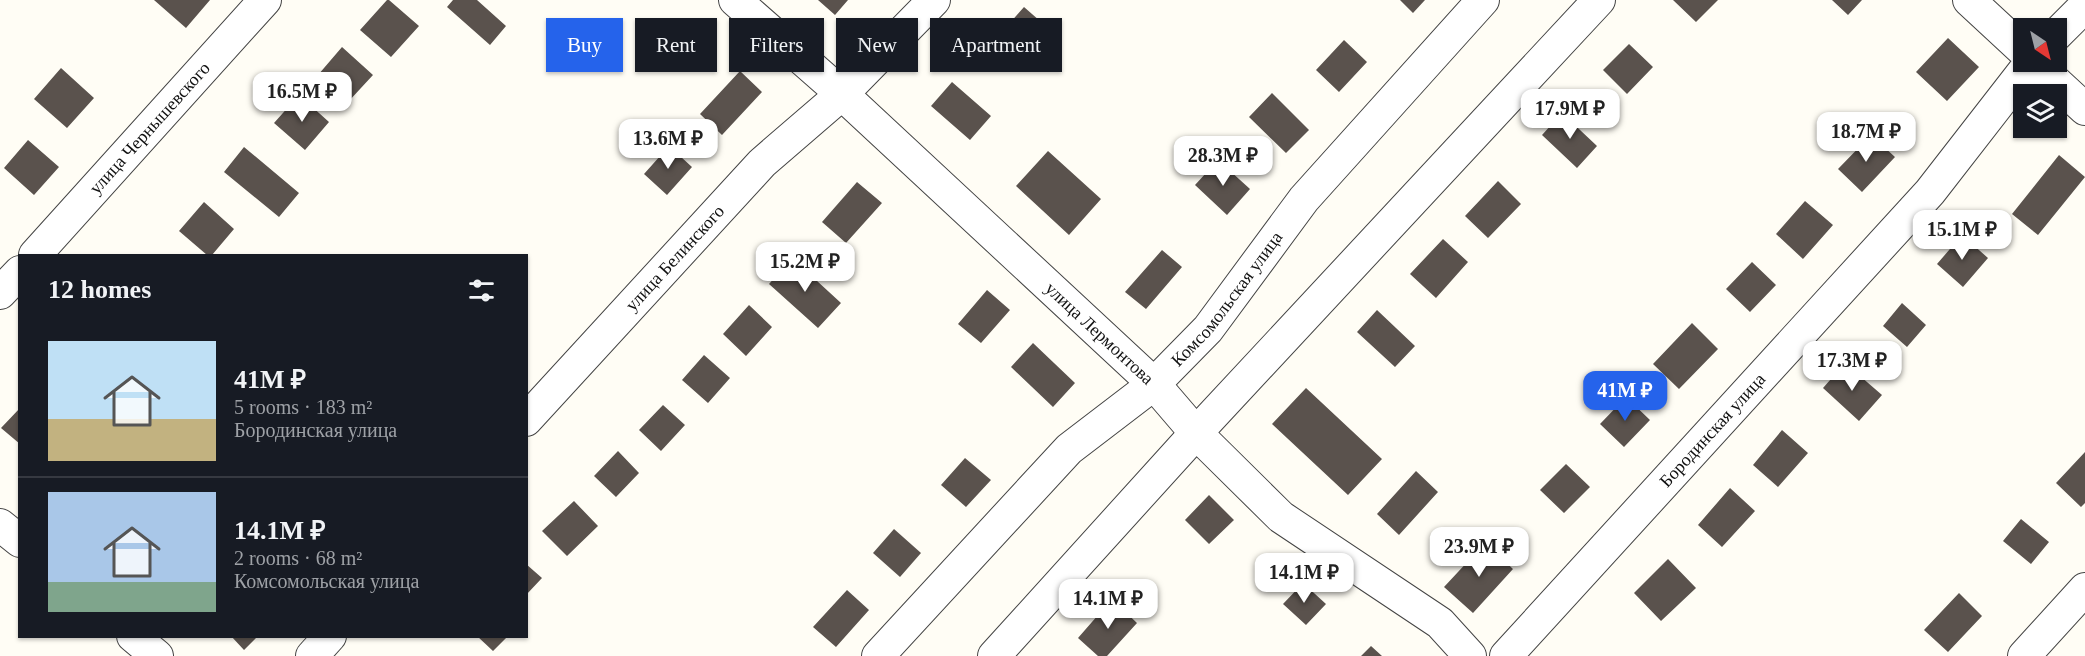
<!DOCTYPE html>
<meta charset="utf-8">
<style>
body{margin:0;font-family:"Times New Roman",serif;background:#20242c;color:#f1f3f6;height:100vh;display:flex;flex-direction:column;font-size:22px;white-space:nowrap}
*{box-sizing:border-box;margin:0}
p{font-size:20px;color:#9ea1a6}
.icon{flex:none;width:33px;height:33px;fill:none;stroke:currentColor;stroke-width:2;stroke-linecap:round;stroke-linejoin:round}
.map{position:relative;flex:1;overflow:hidden}
.panel{position:absolute;left:18px;top:254px;width:510px;height:384px;display:flex;flex-direction:column;background:#171b24;border-radius:0px;box-shadow:0 2px 4px #0004}
.panel>*{flex:none}
.top-card{position:absolute;left:546px;top:18px;width:570px;height:54px;display:flex;gap:12px}
.needle{width:39px;rotate:145deg}
.tools{position:absolute;left:2013px;top:18px;display:grid;gap:12px}
.tools a{display:grid;place-items:center;width:54px;height:54px;border-radius:0px;background:#171b24;box-shadow:0 2px 4px #0004;font-size:30px}
.price{position:absolute;translate:-50% -51px;padding:0 14px;border-radius:12px;background:#fff;color:#222;font-size:20px;line-height:39px;filter:drop-shadow(0 2px 3px #0008)}
.price::after{content:'';position:absolute;left:50%;top:36px;width:18px;height:14px;margin-left:-9px;background:inherit;clip-path:polygon(0 0,100% 0,50% 100%)}
.price.on{background:#2563eb;color:#fff}
ul{padding:0;list-style:none}
li{display:flex;align-items:center;gap:18px;height:150px;padding:0 30px}
li+li{border-top:2px solid #363941}
li span{display:grid;place-items:center;flex:none;width:168px;height:120px;border-radius:0px;color:#555}
li>.icon{margin-inline-start:auto}
span .icon{width:72px;height:72px;fill:#fffc;stroke-width:1}
li b{font-size:26px}
h2{display:flex;justify-content:space-between;align-items:center;height:72px;padding:0 30px;font-size:26px}
.chip{padding:0 21px;border-radius:0px;background:#171b24;box-shadow:0 2px 4px #0004;font-size:21px;line-height:54px}
.chip.on{background:#2563eb;color:#fff}
.map>svg:first-child{display:block}
.building{fill:#5a524d}
.lines{fill:none;stroke-linecap:round;stroke-linejoin:round}
.minor-casing{stroke:#444;stroke-width:34}
.minor{stroke:#fff;stroke-width:32}
.labels{text-anchor:middle;dominant-baseline:central;stroke-width:6;stroke-linejoin:round;paint-order:stroke}
.street-label{font-size:18px;fill:#111;stroke:#fff}
</style>
<div class="map">
<svg width="2085" height="656" viewBox="0 0 2085 656">
<rect width="100%" height="100%" fill="#fffdf5"/>
<!-- building -->
<path class="building" d="M154 0H210L186 28Z
M387 0H389L419 26 391 57 360 30Z
M453 0H477L506 26 490 45 447 7Z
M818 0H848L835 15Z
M1400 0H1425L1413 13Z
M1673 0H1718L1696 22Z
M1832 0H1862L1848 15Z
M1024 7 1048 28 1026 52 1002 32Z
M1948 38 1979 67 1947 101 1916 72Z
M1344 40 1367 62 1339 92 1316 70Z
M1629 44 1653 67 1627 94 1603 70Z
M342 47 373 75 348 102 318 75Z
M61 68 94 98 67 128 34 99Z
M740 71 762 92 722 135 700 114Z
M952 82 991 116 970 140 931 106Z
M1272 93 1309 130 1286 153 1249 117Z
M299 95 329 122 305 150 274 123Z
M1562 113 1597 146 1577 168 1542 135Z
M1871 135 1895 157 1862 192 1838 169Z
M28 140 59 167 34 195 4 168Z
M669 146 692 167 667 195 644 174Z
M244 147 299 193 279 217 224 172Z
M1048 151 1101 199 1069 235 1016 186Z
M2059 155 2085 177 2038 235 2012 214Z
M1218 160 1250 189 1227 215 1195 185Z
M1498 181 1521 204 1488 238 1465 216Z
M857 182 882 203 846 243 822 222Z
M1805 201 1833 225 1803 259 1776 234Z
M204 202 234 229 212 255H207L179 231Z
M1962 235 1988 258 1963 287 1937 264Z
M1443 239 1468 262 1436 298 1410 274Z
M1162 250 1182 267 1146 309 1125 292Z
M792 258 841 303 818 328 769 284Z
M1752 262 1776 285 1750 312 1726 289Z
M987 290 1010 310 981 343 958 324Z
M1902 303 1926 325 1907 347 1883 326Z
M749 305 772 327 746 356 723 334Z
M1377 310 1415 346 1395 367 1357 332Z
M1692 323 1718 349 1679 389 1653 364Z
M1033 343 1075 383 1053 407 1011 367Z
M704 355 730 378 708 403 682 380Z
M1845 363 1882 395 1859 421 1823 388Z
M1306 388 1382 459 1348 495 1272 424Z
M1626 397 1650 420 1624 447 1600 424Z
M663 405 685 425 661 451 639 430Z
M20 408V444L1 428Z
M1782 430 1808 453 1778 487 1753 465Z
M618 451 639 473 616 497 594 476Z
M2085 452V503L2081 507 2056 483Z
M965 458 991 480 966 507 941 485Z
M1566 464 1590 487 1564 513 1540 490Z
M1416 471 1438 492 1399 535 1377 514Z
M1730 488 1755 511 1722 547 1698 525Z
M1209 495 1234 520 1209 544 1185 520Z
M574 501 598 526 567 556 542 531Z
M2021 519 2049 542 2031 564 2003 541Z
M894 529 921 553 900 577 873 553Z
M1485 543 1513 569 1473 613 1444 587Z
M1668 559 1696 588 1661 621 1634 593Z
M526 564 542 578 526 595Z
M1303 583 1326 604 1306 625 1283 604Z
M847 590 869 610 836 647 813 627Z
M1959 593 1982 616 1948 652 1924 630Z
M1112 599 1137 623 1107 656H1098L1078 638Z
M231 636H258L244 650Z
M477 636H508L493 651Z
M1371 646 1382 656H1361Z"/>
<g class="lines">
<defs>
<g id="minor">
<path id="s1" d="M735 0 842 94 1154 384 1196 433 1281 517 1440 623 1470 656"/>
<path d="M1969 0 2024 51"/>
<path d="M2056 35 2085 6"/>
<path d="M2034 62 2085 109"/>
<path id="s2" d="M35 255 265 0"/>
<path d="M0 293 20 272"/>
<path id="s3" d="M526 420 762 163 842 94 934 0"/>
<path d="M0 525 20 541"/>
<path d="M133 636 157 656"/>
<path d="M312 656 330 636"/>
<path id="s4" d="M878 656 1069 449 1154 384 1208 329 1304 199 1483 0"/>
<path d="M994 656 1196 433 1599 0"/>
<path id="s5" d="M1506 656 1930 192 2031 62"/>
<path d="M2024 656 2085 589"/>
</g>
</defs>
<!-- minor casing -->
<use href="#minor" class="minor-casing"/>
<!-- minor -->
<use href="#minor" class="minor"/>
</g>
<g class="labels">
<!-- street labels -->
<g class="street-label">
<text stroke="none"><textPath href="#s2" startOffset="171">улица Чернышевского</textPath></text>
<text stroke="none"><textPath href="#s3" startOffset="220">улица Белинского</textPath></text>
<text stroke="none"><textPath href="#s4" startOffset="501">Комсомольская улица</textPath></text>
<text stroke="none"><textPath href="#s1" startOffset="494">улица Лермонтова</textPath></text>
<text stroke="none"><textPath href="#s5" startOffset="306">Бородинская улица</textPath></text>
</g>
</g>
</svg>
<div class="tools">
<a><svg class="needle" viewBox="-14 -14 28 28"><path d="M0-13l5 13h-10z" fill="#e53935"/><path d="M0 13l5-13h-10z" fill="#9ea1a6"/></svg></a>
<a><svg class="icon" aria-label="layers" viewBox="0 0 24 24"><path d="M12 4l9 5-9 5-9-5zM3 14l9 5 9-5"/></svg></a>
</div>
<b class="price" style="left:302px;top:123px">16.5M ₽</b>
<b class="price" style="left:1570px;top:140px">17.9M ₽</b>
<b class="price" style="left:1866px;top:163px">18.7M ₽</b>
<b class="price" style="left:668px;top:170px">13.6M ₽</b>
<b class="price" style="left:1223px;top:187px">28.3M ₽</b>
<b class="price" style="left:1962px;top:261px">15.1M ₽</b>
<b class="price" style="left:805px;top:293px">15.2M ₽</b>
<b class="price" style="left:1852px;top:392px">17.3M ₽</b>
<b class="price on" style="left:1625px;top:422px">41M ₽</b>
<b class="price" style="left:1479px;top:578px">23.9M ₽</b>
<b class="price" style="left:1304px;top:604px">14.1M ₽</b>
<b class="price" style="left:1108px;top:630px">14.1M ₽</b>
<div class="top-card">
<a class="chip on">Buy</a>
<a class="chip">Rent</a>
<a class="chip">Filters</a>
<a class="chip">New</a>
<a class="chip">Apartment</a>
</div>
<section class="panel">
<h2>12 homes<svg class="icon" aria-label="filters" viewBox="0 0 24 24"><path d="M4 7h16M4 17h16"/><circle cx="9" cy="7" r="2"/><circle cx="15" cy="17" r="2"/></svg></h2>
<ul>
<li><span style="background:linear-gradient(#bfe0f5 65%,#c2b280 0)"><svg class="icon" aria-label="home" viewBox="0 0 24 24"><path d="M3 11l9-7 9 7M6 9v11h12V9"/></svg></span><div><b>41M ₽</b><p>5 rooms · 183 m²</p><p>Бородинская улица</p></div></li>
<li><span style="background:linear-gradient(#a9c7e8 75%,#7fa58c 0)"><svg class="icon" aria-label="home" viewBox="0 0 24 24"><path d="M3 11l9-7 9 7M6 9v11h12V9"/></svg></span><div><b>14.1M ₽</b><p>2 rooms · 68 m²</p><p>Комсомольская улица</p></div></li>
</ul>
</section>
</div>
